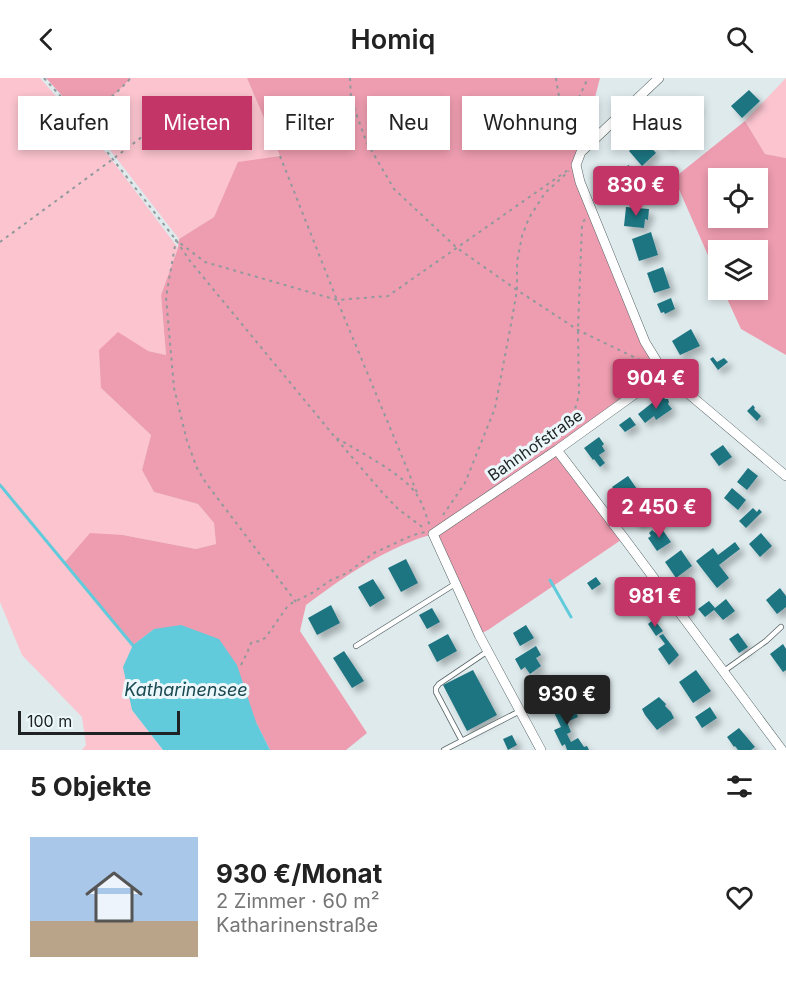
<!DOCTYPE html>
<html lang="de">
<meta charset="utf-8">
<style>
body{margin:0;font-family:Inter,sans-serif;background:#f6f6f6;color:#222;height:100vh;display:flex;flex-direction:column;font-size:22px;white-space:nowrap}
*{box-sizing:border-box;margin:0}
p{font-size:20px;color:#767676}
.icon{flex:none;width:33px;height:33px;fill:none;stroke:currentColor;stroke-width:2;stroke-linecap:round;stroke-linejoin:round}
.map{position:relative;height:672px;overflow:hidden}
.sheet{display:flex;flex-direction:column;background:#fff;flex:1}
.sheet>*{flex:none}
.hud{position:absolute;left:18px;top:18px;width:750px;height:54px;display:flex;gap:12px}
.buttons{position:absolute;left:708px;top:90px;display:grid;gap:12px}
.buttons a{display:grid;place-items:center;width:60px;height:60px;border-radius:0px;background:#fff;box-shadow:0 3px 9px #0003;font-size:30px}
.scale{position:absolute;left:18px;bottom:15px;width:162px;box-sizing:border-box;padding-left:6px;border:3px solid #1e2223;border-top:0;font-size:16px;line-height:21px;white-space:nowrap;color:#1e2223;-webkit-text-stroke:4px #ebf7fa;paint-order:stroke}
.price{position:absolute;translate:-50% -51px;padding:0 14px;border-radius:6px;background:#c23566;color:#fff;font-size:20px;line-height:39px;filter:drop-shadow(0 2px 3px #0008)}
.price::after{content:'';position:absolute;left:50%;top:36px;width:18px;height:14px;margin-left:-9px;background:inherit;clip-path:polygon(0 0,100% 0,50% 100%)}
.price.on{background:#222;color:#fff}
ul{padding:0;list-style:none}
li{display:flex;align-items:center;gap:18px;height:150px;padding:0 30px}
li span{display:grid;place-items:center;flex:none;width:168px;height:120px;border-radius:0px;color:#555}
li>.icon{margin-inline-start:auto}
span .icon{width:72px;height:72px;fill:#fffc;stroke-width:1}
li b{font-size:26px}
h2{display:flex;justify-content:space-between;align-items:center;height:72px;padding:0 30px;font-size:26px}
.chip{padding:0 21px;border-radius:0px;background:#fff;box-shadow:0 3px 9px #0003;font-size:21px;line-height:54px}
.chip.on{background:#c23566;color:#fff}
header{display:flex;justify-content:space-between;align-items:center;height:78px;padding:0 30px;background:#fff;font-size:27px;font-weight:600}
.map>svg:first-child{display:block}
.green{fill:#fbc4cf}
.forest{fill:#ee9db0;fill-rule:evenodd}
.water{fill:#61cadb}
.lines{fill:none;stroke-linecap:round;stroke-linejoin:round}
.stream{stroke:#61cadb;stroke-width:3}
.building{fill:#1f7481;filter:url(#shadow)}
.lane-casing{stroke:#596466;stroke-width:6}
.street-casing{stroke:#596466;stroke-width:10}
.path{stroke:#90999b;stroke-width:2;stroke-dasharray:3 4.5;stroke-linecap:butt}
.lane{stroke:#fff;stroke-width:4.5}
.street{stroke:#fff;stroke-width:9}
.labels{text-anchor:middle;dominant-baseline:central;stroke-width:6;stroke-linejoin:round;paint-order:stroke}
.street-label{font-size:16px;fill:#1e2223;stroke:#ebf7fa}
.water-label{font-size:18px;font-style:italic;fill:#1a4951;stroke:#ebf7fa}
</style>
<header><svg class="icon" aria-label="back" viewBox="0 0 24 24"><path d="M15 5l-7 7 7 7"/></svg>Homiq<svg class="icon" aria-label="search" viewBox="0 0 24 24"><circle cx="10" cy="10" r="6"/><path d="M15 15l6 6"/></svg></header>
<div class="map">
<svg width="786" height="672" viewBox="0 0 786 672">
<defs>
<filter id="shadow"><feDropShadow dx="5" dy="5" stdDeviation="3" flood-color="#0004"/></filter>
</defs>
<rect width="100%" height="100%" fill="#deeaec"/>
<!-- green -->
<path class="green" d="M0 0H40L109 78 178 170 161 217 166 277 148 273 101 310 151 357 142 392 154 414 198 426 214 445 216 466 196 471 123 457 200 512 270 672 256 644 132 632 163 672H82L86 667 82 639 22 577 0 524Z
M131 0H247L280 78 274 79 235 93 214 139 179 161 86 41 117 14Z
M786 0V80L765 76 745 43Z"/>
<!-- forest -->
<path class="forest" d="M46 0H131L117 14 86 41H83Z
M247 0H600L581 74 576 87 645 264 664 295 557 372 624 460 488 552 480 556 431 457C417 460 405 466 392 472 361 487 334 506 306 527L300 553 367 655 346 672H270L256 644 154 551 133 567 65 484 90 455 123 457 196 471 216 466 214 445 198 426 154 414 142 392 151 357 101 310 99 272 118 254 148 273 166 277 161 217 178 170 179 161 214 139 238 84 280 78Z
M745 43 765 76 786 80V277L741 251 723 212H758V172H718V200L674 100ZM758 100V140H718V100Z"/>
<!-- water -->
<path class="water" d="M181 547 219 561 237 587 256 644 270 672H163L132 632 123 589 133 567 154 551Z"/>
<g class="lines">
<!-- stream -->
<path class="stream" d="M0 407 135 570
M550 502 571 539"/>
</g>
<!-- building -->
<path class="building" d="M749 12 760 23 742 40 731 28Z
M686 18 698 30 685 43 673 31Z
M669 44 680 56 668 67 657 55Z
M643 61 656 75 642 88 629 73Z
M628 87 645 97 640 106 644 108 638 119 629 114 628 116 616 110Z
M626 129 649 131 648 142 645 141 644 150 624 148Z
M651 154 658 177 639 183 632 161Z
M663 189 670 210 654 215 647 195Z
M671 220 675 231 665 236 664 234 661 235 657 226Z
M691 251 700 268 680 277 672 263Z
M713 279 717 284 724 280 728 284 718 292 710 281Z
M662 317 665 321H668L669 324 668 326 672 331 656 342 654 338 645 345 638 336Z
M753 327 755 330 754 331 761 338 757 343 747 333Z
M630 339 636 347 625 354 619 347Z
M599 359 604 366 602 368 605 373 599 377 605 385 600 389 594 381 593 382 584 370Z
M723 367 732 379 719 388 710 376Z
M748 390 758 398 747 412 737 404Z
M628 398 637 411 635 413 639 418 631 423 628 418 625 420 624 417 620 420 612 409Z
M732 410 746 422 738 432 724 420Z
M646 423 654 436 638 448 629 435Z
M753 430 757 434 759 431 762 434 746 450 739 443Z
M662 451 671 464 657 473 648 460 651 458 649 455 652 452 656 455Z
M761 455 772 468 760 479 749 466Z
M735 464 740 471 719 487 729 500 717 510 696 483 713 470 718 477Z
M681 472 692 488 676 500 665 484Z
M406 481 418 505 401 514 388 490Z
M596 499 601 506 592 512 587 505Z
M373 501 385 520 370 529 358 509Z
M635 506 643 518 630 528 622 516 626 513 624 511 629 508 630 510Z
M780 510 786 518V529L777 536 766 522Z
M726 521 735 533 723 542 714 532 705 539 698 531 709 523 715 530Z
M331 527 340 545 317 557 308 540Z
M432 530 440 544 427 551 419 537Z
M654 541 663 553 656 558 648 546Z
M526 547 534 560 520 568 513 555Z
M738 555 748 569 739 575 729 561Z
M448 556 457 573 437 584 428 567Z
M663 556 679 577 669 587 658 571 665 566 659 558Z
M783 566 786 571V592L783 594 770 576Z
M536 568 541 577 536 580 541 588 530 596 525 589 521 592 515 581Z
M344 573 364 603 352 610 333 580Z
M473 592 497 637 467 653 443 607Z
M696 592 711 613 693 625 679 604Z
M543 602 551 617 538 624 530 609Z
M659 619 666 626 665 628 671 634 674 640 657 652 645 637 642 631Z
M570 621 578 639 567 644 571 654 567 656 571 664 578 660 584 669 587 668 589 672H567L565 666 562 668 554 652 561 649 552 630Z
M710 629 717 640 702 650 695 639Z
M739 650 755 669 751 672H738L735 668 734 669 727 659Z
M512 657 517 667 508 672 503 661Z"/>
<g class="lines">
<defs>
<path id="lane" d="M356 568 455 506
M724 593 766 563 781 549
M462 663 436 614V610L439 606 488 573
M444 672 520 633"/>
<path id="street" d="M664 295 786 398
M557 372 624 460 782 672
M541 672 479 557 433 456 557 372 664 295 645 264 580 104 576 87 581 74 659 0"/>
</defs>
<!-- lane casing -->
<use href="#lane" class="lane-casing"/>
<!-- street casing -->
<use href="#street" class="street-casing"/>
<!-- path -->
<path class="path" d="M44 0 83 43 176 162 190 183 334 358 381 413 398 431 425 451
M350 0 351 21 366 63 394 111 457 170 517 212 578 252 646 285
M556 0C559 24 565 45 577 67
M83 43 117 14 131 0
M566 47 588 0
M280 78 337 222 418 417
M0 164 113 81 194 19
M569 352 579 317 578 252 582 146 585 141
M337 360C359 374 404 396 417 417 423 426 426 438 430 448
M443 437 465 405 495 330 512 241 517 212V184L522 158 529 140 545 115 569 93
M296 524 206 405 197 390 187 363 174 310 166 219 176 162 205 184 337 222 388 218 568 92
M241 587 248 573 249 568 252 564 261 563 266 559 287 529 292 525 312 515 331 502 347 495 374 475 413 457 425 454"/>
<!-- lane -->
<use href="#lane" class="lane"/>
<!-- street -->
<use href="#street" class="street"/>
</g>
<g class="labels">
<!-- street labels -->
<g class="street-label">
<text transform="translate(535 367) rotate(-35)">Bahnhofstraße</text>
</g>
<!-- water labels -->
<g class="water-label">
<text x="186" y="611">Katharinensee</text>
</g>
</g>
</svg>
<div class="buttons">
<a><svg class="icon" aria-label="locate" viewBox="0 0 24 24"><circle cx="12" cy="12" r="6"/><path d="M12 2v4M12 18v4M2 12h4M18 12h4"/></svg></a>
<a><svg class="icon" aria-label="layers" viewBox="0 0 24 24"><path d="M12 4l9 5-9 5-9-5zM3 14l9 5 9-5"/></svg></a>
</div>
<div class="scale">100 m</div>
<b class="price" style="left:636px;top:139px">830 €</b>
<b class="price" style="left:656px;top:332px">904 €</b>
<b class="price" style="left:659px;top:461px">2 450 €</b>
<b class="price" style="left:655px;top:550px">981 €</b>
<b class="price on" style="left:567px;top:648px">930 €</b>
<div class="hud">
<a class="chip">Kaufen</a>
<a class="chip on">Mieten</a>
<a class="chip">Filter</a>
<a class="chip">Neu</a>
<a class="chip">Wohnung</a>
<a class="chip">Haus</a>
</div>
</div>
<section class="sheet">
<h2>5 Objekte<svg class="icon" aria-label="filters" viewBox="0 0 24 24"><path d="M4 7h16M4 17h16"/><circle cx="9" cy="7" r="2"/><circle cx="15" cy="17" r="2"/></svg></h2>
<ul>
<li><span style="background:linear-gradient(#a9c7e8 70%,#b9a48a 0)"><svg class="icon" aria-label="home" viewBox="0 0 24 24"><path d="M3 11l9-7 9 7M6 9v11h12V9"/></svg></span><div><b>930 €/Monat</b><p>2 Zimmer · 60 m²</p><p>Katharinenstraße</p></div><svg class="icon" aria-label="heart" viewBox="0 0 24 24"><path d="M12 20l-8-8c-3-5 5-10 8-4 3-6 11-1 8 4z"/></svg></li>
</ul>
</section>
